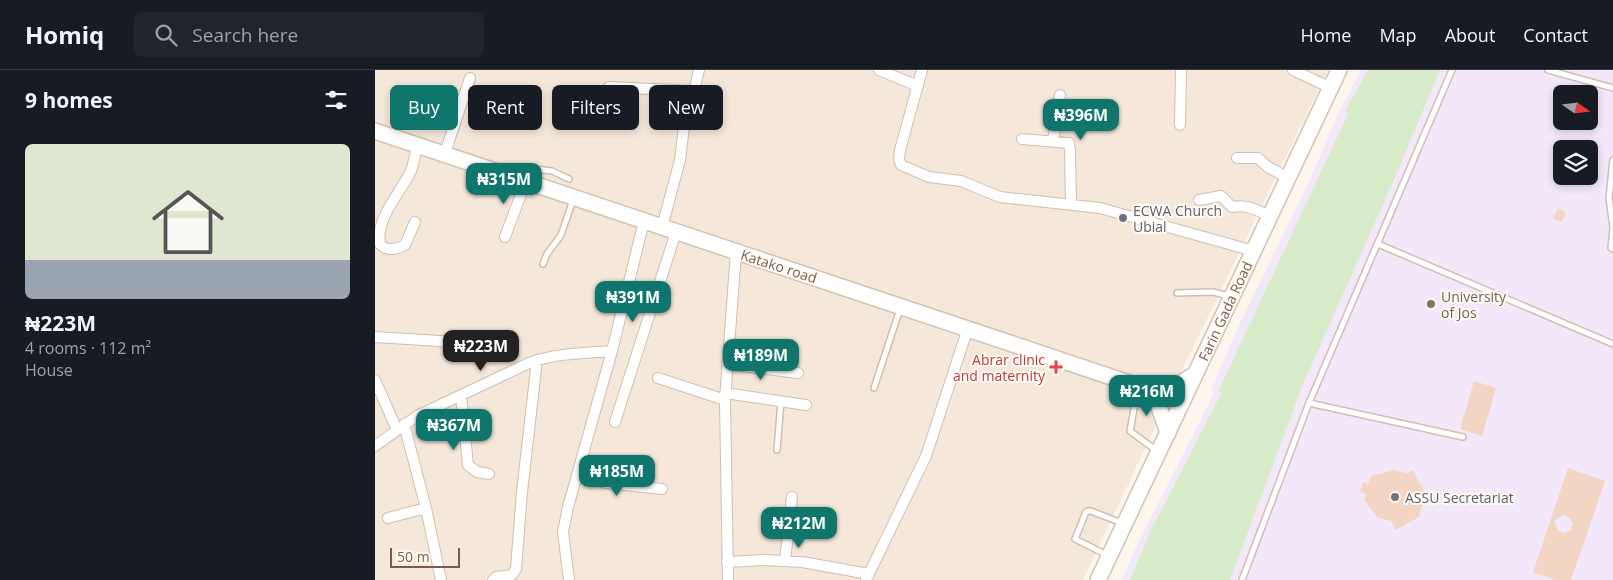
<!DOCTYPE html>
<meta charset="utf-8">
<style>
body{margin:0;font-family:"Open Sans",sans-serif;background:#20242c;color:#f1f3f6;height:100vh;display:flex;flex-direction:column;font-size:19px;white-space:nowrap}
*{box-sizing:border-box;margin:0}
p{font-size:16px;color:#9ea1a6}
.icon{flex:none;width:28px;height:28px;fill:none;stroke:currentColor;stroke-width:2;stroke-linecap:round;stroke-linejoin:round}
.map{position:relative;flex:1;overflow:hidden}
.details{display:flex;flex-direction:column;background:#171b24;width:375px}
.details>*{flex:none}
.guide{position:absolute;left:15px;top:15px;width:475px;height:45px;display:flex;gap:10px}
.needle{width:32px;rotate:104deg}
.fabs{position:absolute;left:1178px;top:15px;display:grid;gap:10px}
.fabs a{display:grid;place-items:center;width:45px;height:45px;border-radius:8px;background:#171b24;box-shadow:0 2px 8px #0003;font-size:25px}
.scale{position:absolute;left:15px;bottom:12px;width:70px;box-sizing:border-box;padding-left:5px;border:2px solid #7a5c4d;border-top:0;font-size:14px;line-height:18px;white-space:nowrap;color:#7a5c4d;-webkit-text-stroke:4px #fffaf3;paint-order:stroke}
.price{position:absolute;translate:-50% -42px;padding:0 11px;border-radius:10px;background:#0f766e;color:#fff;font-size:16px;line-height:32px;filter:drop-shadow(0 1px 2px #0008)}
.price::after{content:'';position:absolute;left:50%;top:30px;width:15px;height:11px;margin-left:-8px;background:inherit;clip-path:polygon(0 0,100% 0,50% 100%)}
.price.current{background:#222;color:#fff}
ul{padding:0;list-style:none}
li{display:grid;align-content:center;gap:10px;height:265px;padding:0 25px}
li span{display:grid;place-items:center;height:155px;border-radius:8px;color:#555}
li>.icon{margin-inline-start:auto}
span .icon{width:90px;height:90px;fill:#fffc;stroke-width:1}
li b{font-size:21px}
h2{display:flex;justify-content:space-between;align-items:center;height:60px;padding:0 25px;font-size:21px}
.pill{padding:0 18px;border-radius:8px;background:#171b24;box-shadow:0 2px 8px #0003;font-size:18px;line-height:45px}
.pill.current{background:#0f766e;color:#fff}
header{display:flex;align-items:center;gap:30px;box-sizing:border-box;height:70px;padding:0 25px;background:#171b24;border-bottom:1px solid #363941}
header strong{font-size:24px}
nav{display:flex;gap:28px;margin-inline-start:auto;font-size:18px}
.search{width:350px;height:45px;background:#20242c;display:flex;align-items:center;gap:12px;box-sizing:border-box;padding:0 18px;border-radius:8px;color:#9ea1a6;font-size:19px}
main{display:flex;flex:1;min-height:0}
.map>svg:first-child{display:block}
.residential{fill:#f5e8da}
.education{fill:#f3e8fa;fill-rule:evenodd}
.green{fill:#d8ecc9}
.building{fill:#f3d5c3;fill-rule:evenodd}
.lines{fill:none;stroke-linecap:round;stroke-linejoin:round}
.lane-casing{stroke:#d1beb0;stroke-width:8}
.street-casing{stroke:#d1beb0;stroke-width:12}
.secondary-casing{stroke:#d6c0b0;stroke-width:18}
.lane{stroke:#fff;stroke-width:5}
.street{stroke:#fff;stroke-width:10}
.secondary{stroke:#fff;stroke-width:15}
.worship-dot{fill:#6b7280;stroke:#fffaf3;stroke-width:2}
.education-dot{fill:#8d6e63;stroke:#fffaf3;stroke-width:2}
.health-dot{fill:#e0444e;stroke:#fffaf3;stroke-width:2}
.labels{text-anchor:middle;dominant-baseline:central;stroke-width:4;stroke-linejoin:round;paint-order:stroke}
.worship-label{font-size:14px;fill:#5b616d;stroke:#fffaf3;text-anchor:start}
.street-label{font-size:14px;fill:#7a5c4d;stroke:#fffaf3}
.education-label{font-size:14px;fill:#785e54;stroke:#fffaf3;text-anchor:start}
.health-label{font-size:14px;fill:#be3a42;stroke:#fffaf3;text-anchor:end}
</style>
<header>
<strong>Homiq</strong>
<div class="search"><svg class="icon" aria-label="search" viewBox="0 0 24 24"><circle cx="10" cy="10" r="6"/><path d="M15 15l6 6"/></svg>Search here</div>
<nav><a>Home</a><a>Map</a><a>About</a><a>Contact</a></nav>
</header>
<main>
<section class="details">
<h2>9 homes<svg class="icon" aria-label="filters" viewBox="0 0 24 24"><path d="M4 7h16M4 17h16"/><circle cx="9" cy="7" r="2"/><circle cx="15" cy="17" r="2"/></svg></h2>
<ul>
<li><span style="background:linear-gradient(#dfe7d0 75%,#9aa5b1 0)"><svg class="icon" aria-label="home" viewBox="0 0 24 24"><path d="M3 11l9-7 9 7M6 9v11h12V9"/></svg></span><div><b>₦223M</b><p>4 rooms · 112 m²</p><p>House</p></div></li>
</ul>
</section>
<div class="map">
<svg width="1238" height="510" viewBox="0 0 1238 510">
<rect width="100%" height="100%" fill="#fdf6ec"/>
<!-- residential -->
<path class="residential" d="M0 0H953L808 298 708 510H0Z"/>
<!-- education -->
<path class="education" d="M986 0H1238V510H747L761 477 839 323 836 320 864 255 933 114 964 42ZM1186 24H1214V51H1186ZM1186 79H1214V106H1186Z"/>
<!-- green -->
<path class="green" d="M993 0H1065L1018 112 928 314 855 510H755L775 462 846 324 844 320 973 44 970 41Z"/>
<!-- building -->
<path class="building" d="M1183 138 1191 142 1187 152 1178 149Z
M1099 311 1121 318 1107 366 1085 359Z
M1193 398 1230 411 1196 510H1180L1158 502ZM1189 445 1195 448 1198 454 1196 460 1190 463 1183 461 1179 451Z
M1019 400 1032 403 1038 400 1050 423 1044 447 1021 460 1016 451 1003 448 989 430 991 424 985 422 988 412 993 414 996 406Z"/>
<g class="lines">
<defs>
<path id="lane" d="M1173 0 1238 18
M1238 90 1234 128 1238 157
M151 110 153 103 159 99 177 101 194 109
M1238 159 1236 178 1238 179
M1003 174 1238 274
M168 194 172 184 186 165 198 130
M802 223 838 222 854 226
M763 317 755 361 782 381
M499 318 525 239
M934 333 1088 367
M402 380 406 331
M732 485 700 469 711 442 713 441H716L747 453
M867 510 934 333 1077 0"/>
<path id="street" d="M504 0 543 16
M547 0 525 80 524 89 526 95 554 107 586 111 625 127 725 138 879 181
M918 0 956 18
M234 17 319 21
M805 55 806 0
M647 69 694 73 695 80 696 134
M678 71 685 25
M70 83 95 8
M862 88H883L893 97 913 108
M824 130 846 126 857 137C872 134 882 140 895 146
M40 152 30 175C22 179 12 182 5 174 0 149 26 122 36 101 39 93 40 83 43 75
M287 157 305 90 309 56 316 35 324 0
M130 167 151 111
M0 267 81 272
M352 294 423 303
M283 308 350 330
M0 310 22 360
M350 323 431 335
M86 325 93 395 102 402 114 404
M240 352 301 162
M29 354 51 438 66 510
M0 376 42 346 154 293C180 283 209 283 237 281
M202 405 231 413 287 419
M13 448 51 438
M410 491 417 427
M352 492 391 490 427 492 494 504
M118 510 121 507 137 505 141 499 147 422 162 290
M194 510 188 462 193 437 237 281 269 151
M353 510 350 330 361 182
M491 510 551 386 593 258"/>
<path id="secondary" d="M0 61 808 331
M775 321 784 337 793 363
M783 323 806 313 820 304
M723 510 964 0"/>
</defs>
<!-- lane casing -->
<use href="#lane" class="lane-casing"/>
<!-- street casing -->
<use href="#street" class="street-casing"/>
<!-- secondary casing -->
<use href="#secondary" class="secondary-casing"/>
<!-- lane -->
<use href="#lane" class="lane"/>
<!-- street -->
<use href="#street" class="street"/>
<!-- secondary -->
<use href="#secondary" class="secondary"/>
</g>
<!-- markers -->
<g class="worship-dot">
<circle cx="748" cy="148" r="5"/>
<circle cx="1020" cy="427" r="5"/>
</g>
<circle class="education-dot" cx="1056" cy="234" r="5"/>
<path class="health-dot" d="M678.5 289.5h5v5h5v5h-5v5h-5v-5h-5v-5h5z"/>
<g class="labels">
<!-- worship labels -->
<g class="worship-label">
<text x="758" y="140">ECWA Church<tspan x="758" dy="16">Ubial</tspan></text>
<text x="1030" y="427">ASSU Secretariat</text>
</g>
<!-- street labels -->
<g class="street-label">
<text transform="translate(404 196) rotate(18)">Katako road</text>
<text transform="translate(850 241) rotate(-65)">Farin Gada Road</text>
</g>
<!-- education labels -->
<g class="education-label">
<text x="1066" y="226">University<tspan x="1066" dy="16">of Jos</tspan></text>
</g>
<!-- health labels -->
<g class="health-label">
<text x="670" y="289">Abrar clinic<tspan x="670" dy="16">and maternity</tspan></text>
</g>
</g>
</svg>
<div class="fabs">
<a><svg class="needle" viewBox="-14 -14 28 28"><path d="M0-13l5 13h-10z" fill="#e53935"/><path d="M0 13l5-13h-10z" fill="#9ea1a6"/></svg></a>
<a><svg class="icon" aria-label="layers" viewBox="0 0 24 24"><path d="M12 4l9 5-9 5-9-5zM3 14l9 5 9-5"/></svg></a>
</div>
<div class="scale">50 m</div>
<b class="price" style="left:706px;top:71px">₦396M</b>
<b class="price" style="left:129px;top:135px">₦315M</b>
<b class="price" style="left:258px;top:253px">₦391M</b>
<b class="price current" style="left:106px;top:302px">₦223M</b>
<b class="price" style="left:386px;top:311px">₦189M</b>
<b class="price" style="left:772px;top:347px">₦216M</b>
<b class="price" style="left:79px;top:381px">₦367M</b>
<b class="price" style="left:242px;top:427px">₦185M</b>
<b class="price" style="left:424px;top:479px">₦212M</b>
<div class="guide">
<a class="pill current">Buy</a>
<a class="pill">Rent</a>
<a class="pill">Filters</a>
<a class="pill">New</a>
</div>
</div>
</main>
